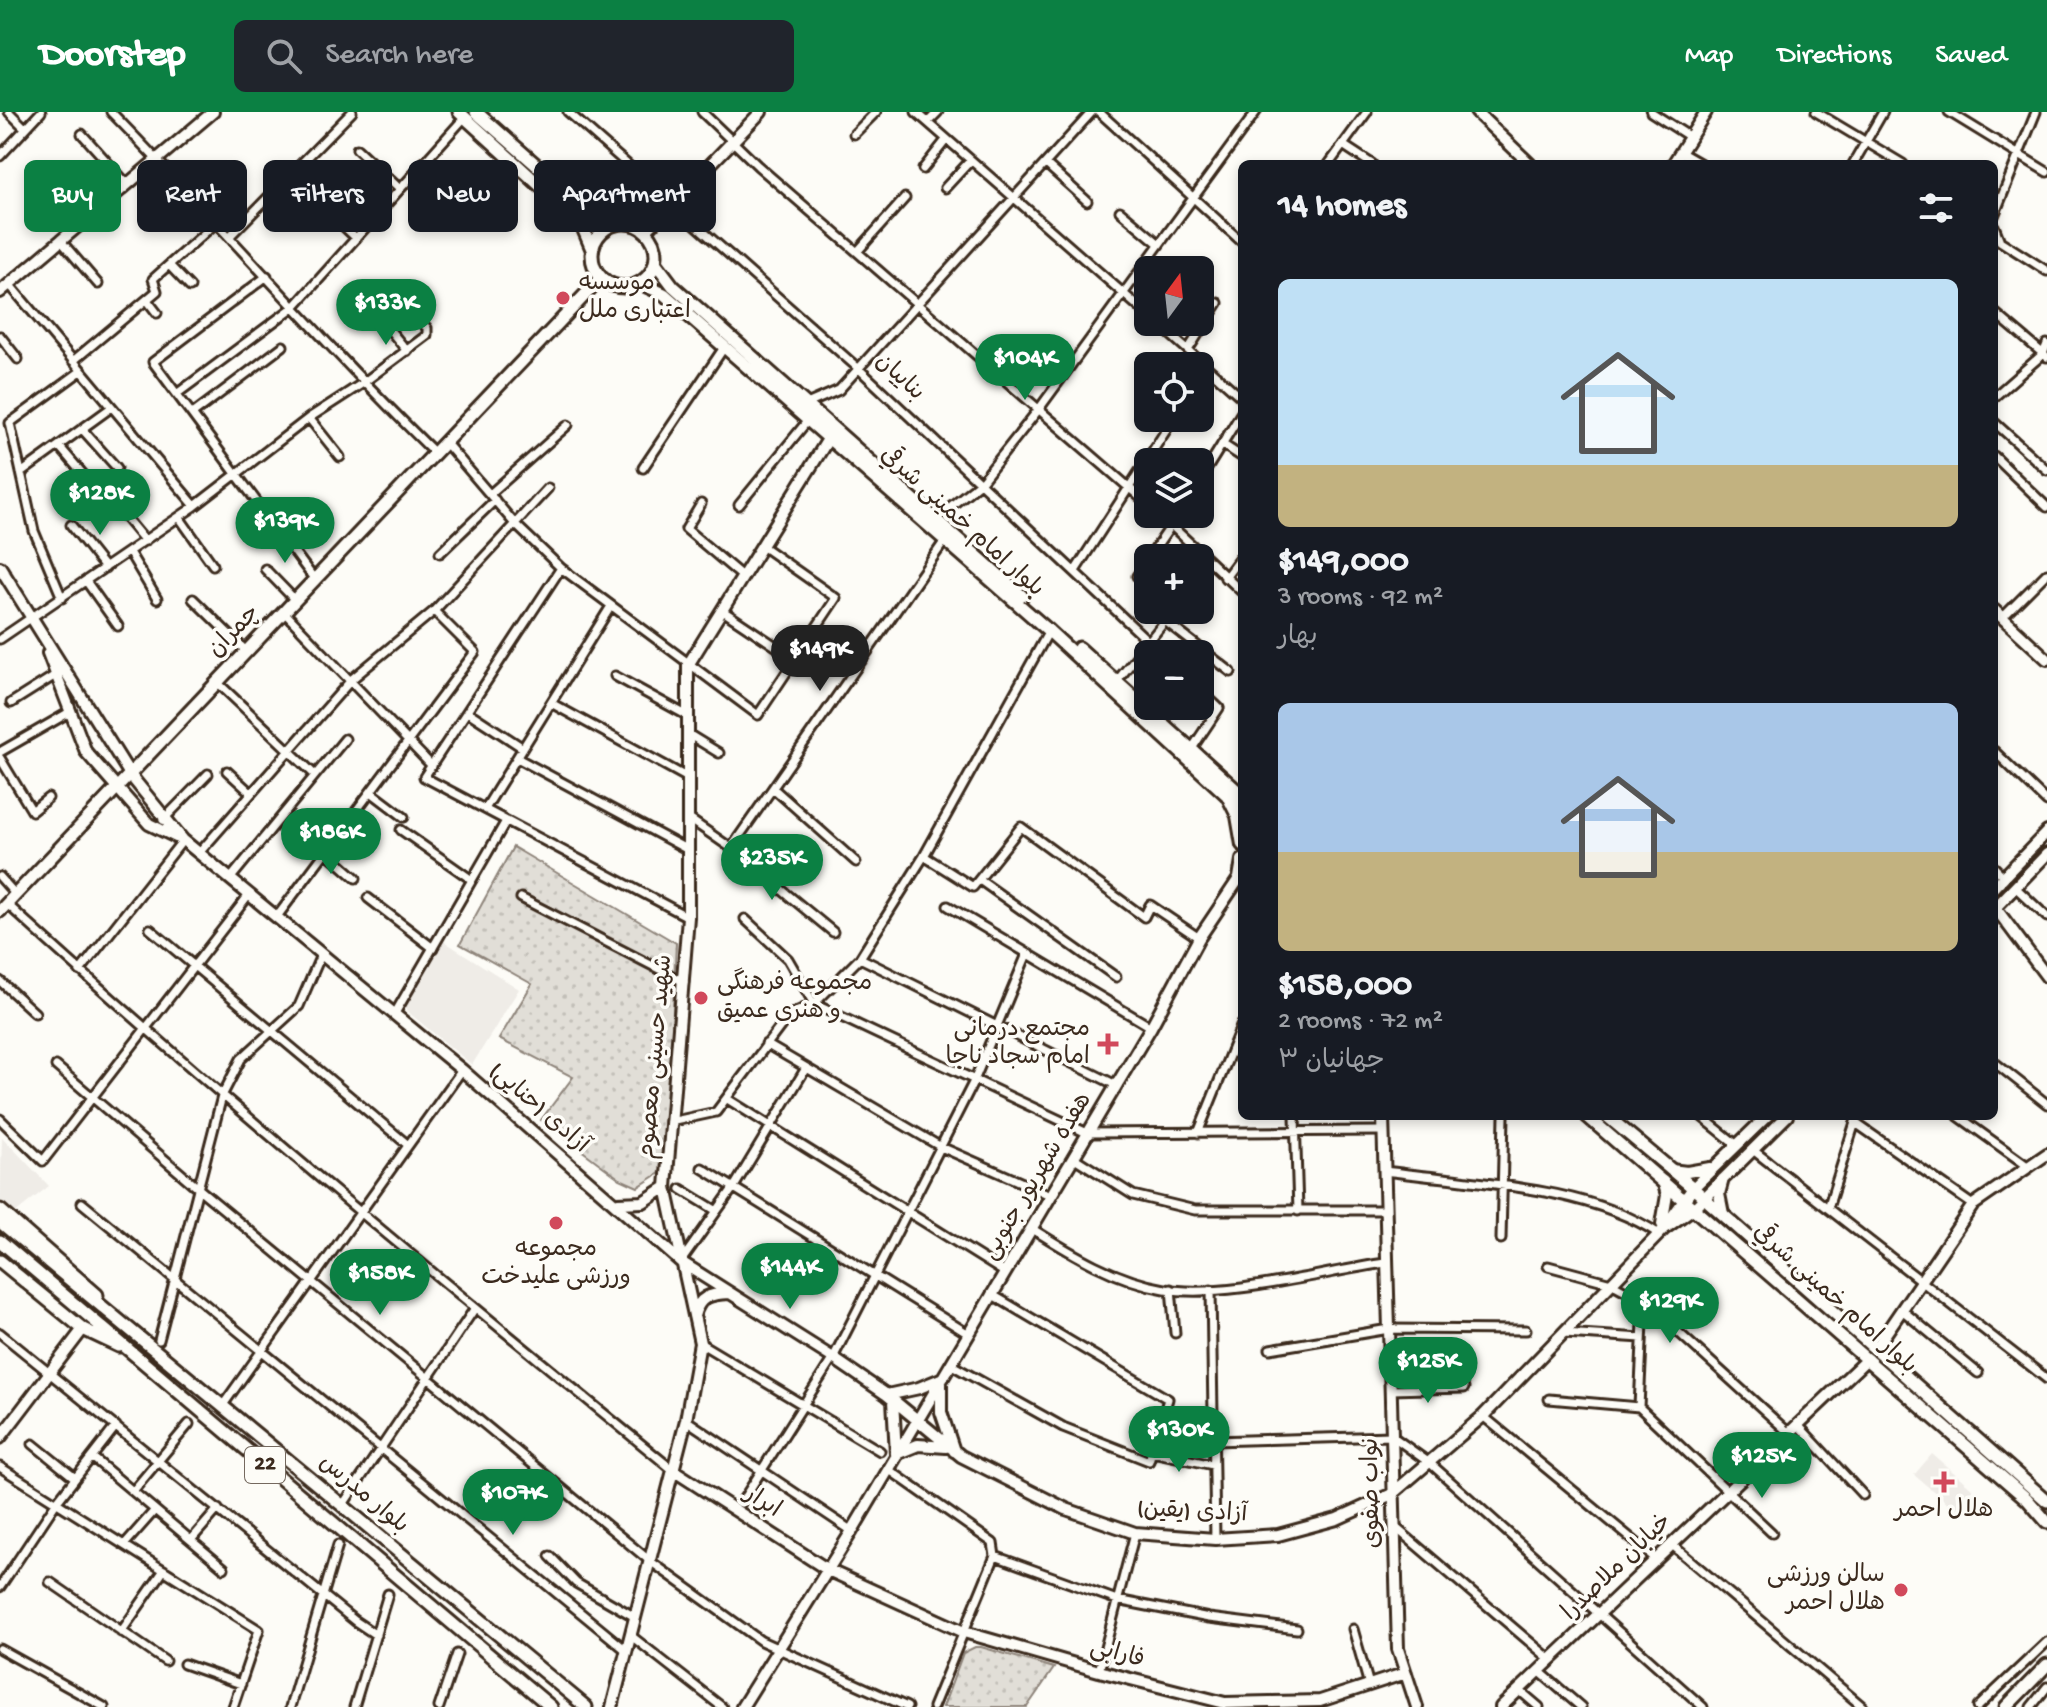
<!DOCTYPE html>
<meta charset="utf-8">
<style>
body{margin:0;font-family:"Gochi Hand","Playpen Sans Arabic",sans-serif;background:#20242c;color:#f1f3f6;height:100vh;display:flex;flex-direction:column;font-size:30px;white-space:nowrap}
*{box-sizing:border-box;margin:0}
p{font-size:26px;color:#9ea1a6}
.icon{flex:none;width:44px;height:44px;fill:none;stroke:currentColor;stroke-width:2;stroke-linecap:round;stroke-linejoin:round}
.map{position:relative;flex:1;overflow:hidden}
.side{position:absolute;left:1238px;top:48px;width:760px;height:960px;display:flex;flex-direction:column;background:#171b24;border-radius:12px;box-shadow:0 4px 12px #0003}
.side>*{flex:none}
.guide{position:absolute;left:24px;top:48px;width:760px;height:72px;display:flex;gap:16px}
.needle{width:52px;rotate:15deg}
.controls{position:absolute;left:1134px;top:144px;display:grid;gap:16px}
.controls a{display:grid;place-items:center;width:80px;height:80px;border-radius:12px;background:#171b24;box-shadow:0 4px 12px #0003;font-size:40px}
.price{position:absolute;translate:-50% -68px;padding:0 18px;border-radius:28px;background:#0b8043;color:#fff;font-size:26px;line-height:52px;filter:drop-shadow(0 2px 4px #0008)}
.price::after{content:'';position:absolute;left:50%;top:48px;width:24px;height:18px;margin-left:-12px;background:inherit;clip-path:polygon(0 0,100% 0,50% 100%)}
.price.on{background:#222;color:#fff}
ul{padding:0;list-style:none}
li{display:grid;align-content:center;gap:16px;height:424px;padding:0 40px}
li span{display:grid;place-items:center;height:248px;border-radius:12px;color:#555}
li>.icon{margin-inline-start:auto}
span .icon{width:144px;height:144px;fill:#fffc;stroke-width:1}
li b{font-size:34px}
h2{display:flex;justify-content:space-between;align-items:center;height:96px;padding:0 40px;font-size:34px}
.tag{padding:0 28px;border-radius:12px;background:#171b24;box-shadow:0 4px 12px #0003;font-size:28px;line-height:72px}
.tag.on{background:#0b8043;color:#fff}
header{display:flex;align-items:center;gap:48px;box-sizing:border-box;height:112px;padding:0 40px;background:#0b8043;color:#fff}
header strong{font-size:38px}
nav{display:flex;gap:44px;margin-inline-start:auto;font-size:28px}
.search{width:560px;height:72px;background:#20242c;display:flex;align-items:center;gap:20px;box-sizing:border-box;padding:0 28px;border-radius:12px;color:#9ea1a6;font-size:30px}
.map>svg:first-child{display:block}
.built{fill:#efece7}
.park{fill:url(#park-dots);stroke:#8e847a;stroke-width:2}
.lines{fill:none;stroke-linecap:round;stroke-linejoin:round}
.street-casing{stroke:#3b2a1e;stroke-width:13}
.secondary-casing{stroke:#3b2a1e;stroke-width:16}
.primary-casing{stroke:#3b2a1e;stroke-width:17}
.street{stroke:#fdfcf7;stroke-width:7}
.secondary{stroke:#fdfcf7;stroke-width:10}
.primary{stroke:#fdfcf7;stroke-width:11}
.poi-dot{fill:#d1495b;stroke:#fdfcf7;stroke-width:3}
.labels{text-anchor:middle;dominant-baseline:central;stroke-width:7;stroke-linejoin:round;paint-order:stroke}
.shield{fill:#fdfcf7;stroke:#75695f;stroke-width:2}
.shield-label{font-size:22px;font-weight:bold;fill:#3b2a1e}
.poi-label{font-size:24px;fill:#3b2a1e;stroke:#fdfcf7;text-anchor:start}
.street-label{font-size:24px;fill:#3b2a1e;stroke:#fdfcf7}
</style>
<header>
<strong>Doorstep</strong>
<div class="search"><svg class="icon" aria-label="search" viewBox="0 0 24 24"><circle cx="10" cy="10" r="6"/><path d="M15 15l6 6"/></svg>Search here</div>
<nav><a>Map</a><a>Directions</a><a>Saved</a></nav>
</header>
<div class="map">
<svg width="2047" height="1595" viewBox="0 0 2047 1595">
<defs>
<pattern id="park-dots" width="8" height="8" patternUnits="userSpaceOnUse" patternTransform="scale(2)"><rect width="8" height="8" fill="#e1ded7"/><path d="M2 2h.1M6 6h.1" fill="none" stroke="#c2bfb8" stroke-width="1.8" stroke-linecap="round"/></pattern>
</defs>
<rect width="100%" height="100%" fill="#fdfcf7"/>
<filter id="ink" filterUnits="userSpaceOnUse"><feTurbulence type="fractalNoise" baseFrequency=".0125" numOctaves="2"/><feDisplacementMap in="SourceGraphic" scale="16" xChannelSelector="R" yChannelSelector="G"/><feConvolveMatrix kernelMatrix="1 2 1 2 8 2 1 2 1" color-interpolation-filters="sRGB"/></filter>
<g filter="url(#ink)">
<!-- built -->
<path class="built" d="M442 828 519 877 472 953 408 900 404 891Z
M2 1025 49 1074 15 1101 0 1089Z
M1932 1342 1973 1377 1956 1398 1914 1363Z"/>
<!-- park -->
<path class="park" d="M513 735 676 831 666 1057 638 1075 620 1067 541 1008 573 965 499 927 532 872 460 832Z
M975 1535H981L1054 1556 1027 1595H943L963 1541Z"/>
<g class="lines">
<defs>
<path id="street" d="M9 0 25 16
M111 0C221 112 323 232 435 341
M568 0 859 257 1162 542
M702 0 758 54 1148 392
M916 0 1148 203
M1099 0 1242 130
M1651 0 1690 25
M1816 0 1903 52
M1949 0 2047 60
M928 10 938 0
M82 22 128 73
M854 22 876 0
M1343 33 1372 52
M357 37 400 77
M1680 40 1701 52
M0 44 41 0
M1046 52 1087 89
M1329 52 1367 0
M1853 52 1883 0
M923 57 946 28
M290 63 356 126
M945 76 970 49
M1120 99 1158 131
M1994 104 2036 0
M1994 114 2000 129 2047 159
M230 124 352 0
M61 129 98 172
M857 140 905 86
M169 153 190 175
M267 164 153 250 315 468
M9 172 195 394
M147 188 157 201
M1994 200 2047 245
M1156 210 1242 286
M389 217 407 239
M0 224 18 247
M1188 238 1218 191
M73 249 157 179 153 167 217 110
M178 281 295 194 465 5
M1994 285 2043 242 2047 232
M807 292 839 278 1092 0
M194 301 283 234
M309 306 340 345
M1994 310 2047 358
M82 317 117 356
M445 330 515 412 561 456 758 603 836 486 762 434
M1222 332 1242 345
M59 334 87 367
M1994 344 2047 395
M643 356 725 234
M21 361 112 295
M1200 368 1242 300
M490 382 568 313
M701 392 686 417 743 465
M739 393 809 307
M116 394 145 429
M1159 402 1242 480
M179 405 213 453
M936 406 981 370 1039 297 1256 0
M71 413 105 456
M129 440 157 487
M440 441 495 388
M1149 446 1179 402
M561 456 424 665 688 805
M265 457 295 488
M1075 459 1174 306
M1137 464 1148 448
M1225 466 1242 443
M86 469 118 514
M62 486 34 419 10 311 81 259
M193 487 246 539
M723 499 795 547
M284 500 432 654
M2002 506 2047 461
M0 527 195 394 309 306 363 271 427 223V216L410 199
M615 564 688 604
M1117 569 1165 509 1231 560
M217 570 315 663
M11 591 57 562
M551 591 688 666
M468 600 523 636
M688 622 719 641
M1191 638 1219 596 1200 578
M1994 639 2047 690
M0 640 68 601
M0 646 32 699 48 686
M517 646 688 738
M227 659 251 681
M773 676 856 750
M371 680 404 705
M485 697 611 494
M688 706 731 736 946 427
M163 708 208 662
M401 718 472 768
M731 736 833 820
M325 739 356 766
M199 741 352 567 434 499 548 376
M924 744 973 775 1021 715 1144 805 1150 793 1199 826
M1994 755 2004 765
M0 765 16 783
M230 767 345 627
M981 769 1116 865
M2015 775 2047 805
M368 786 433 836
M521 786 684 870
M7 792C222 989 448 1174 673 1358
M948 794 1151 915
M276 806 475 540 434 499
M745 807 788 847 814 892 1087 1021 1384 1019
M150 817 408 1033
M860 846 1116 973
M80 859 183 728
M0 869 35 901
M394 903 506 709
M766 932 941 1035 1050 1083
M1994 950 2047 992
M56 954 199 1077 650 1449 761 1529 907 1595
M729 988 1004 1160
M1295 1004 1298 1099
M1701 1004 1737 1033
M1958 1004 2026 1053
M0 1007 43 1049 249 783
M670 1010 716 1000 789 903 814 892 860 846 924 744 1049 519
M1857 1012 1973 1093
M1198 1021 1242 912
M1753 1038 2047 1267
M1073 1045 1133 1083 1195 1098H1386
M702 1056 967 1221
M1385 1059C1470 1071 1586 1073 1659 1122
M681 1077 717 1099
M82 1091 626 1538
M1828 1096 1857 1004
M1031 1116C1072 1142 1116 1169 1165 1177 1225 1187 1323 1160 1385 1151
M1501 1127 1504 1004
M682 1148 734 1075 806 956
M1548 1154 1611 1171 1644 1189 1788 1320
M1171 1177 1175 1221
M1211 1178 1215 1427
M1902 1198 1978 1261
M0 1221 355 1509 376 1523
M1564 1221 1642 1226
M159 1228 222 984 241 947 299 894 321 843
M700 1231 880 1339
M1270 1237 1389 1217 1526 1218
M950 1252 1063 1315 1149 1349 1168 1287 991 1182
M1391 1278 1464 1276
M1549 1287 1639 1295 1772 1421
M223 1293 462 958
M1639 1295 1644 1189
M1483 1304 1656 1447
M686 1308 852 1419
M1797 1312 1863 1383
M1213 1329 1392 1324 1431 1352 1703 1595
M33 1332 75 1366
M1152 1340 1213 1353
M92 1345 224 1456
M0 1355 259 1518 233 1595
M888 1357 993 1431 995 1444
M133 1379 189 1312
M741 1391 833 1246 974 969 1027 842
M342 1394 475 1196
M1395 1415 1551 1548
M191 1428 218 1397
M1671 1432 1863 1595
M124 1433 155 1398
M550 1444 576 1471 635 1505
M995 1444 1117 1488 1209 1506 1297 1517
M50 1470 165 1549
M0 1475 56 1391 116 1314
M1353 1517 1369 1573
M121 1520 164 1458
M630 1523 722 1595
M0 1537 104 1595
M184 1552 241 1572
M1099 1559 1135 1421
M1539 1559 1581 1595
M1519 1578 1539 1595
M290 1595 338 1433
M354 1595 388 1482
M439 1595 457 1542
M933 1595 995 1444
M1978 1595 2047 1530
M2031 1595 2047 1575"/>
<path id="secondary" d="M1476 0 1530 52
M1673 52 1706 0
M646 119 761 0
M0 180 213 0
M0 455 131 664 183 728 462 958 681 1150 833 1246 887 1283 961 1344 1066 1397 1135 1421 1215 1427 1278 1423 1337 1407 1392 1382 1483 1304 1664 1117 1695 1095 1787 1004
M1994 498 2047 547
M48 541 86 640 149 712 176 725
M1228 686 1237 704 1242 733
M1239 766 1242 748
M1994 775 2047 720
M1994 794 2047 865
M1994 797 2047 742
M1383 1004 1398 1537 1417 1595
M1671 1058 1687 1060 1710 1056
M618 1091 643 1090 666 1075
M1723 1102 1719 1082 1723 1067
M1662 1112 1667 1083 1663 1069
M1667 1112 1693 1076 1767 1004
M694 1204C699 1184 710 1182 729 1181
M1875 1237 1973 1093 2047 1042
M887 1283 919 1276 941 1267V1300L954 1339
M893 1288 896 1342 918 1333 946 1335
M0 1326 83 1217
M673 1358 828 1458 964 1520 1099 1559 1225 1591 1320 1589 1406 1561
M612 1595 686 1308 700 1231 666 1075 688 805V553L830 324
M742 1595 852 1419 1151 915 1199 826 1242 762
M1501 1595 1867 1247"/>
<path id="primary" d="M459 0 581 111 592 137
M476 0 591 101 613 112
M592 143a32 32 0 1 1 64 0a32 32 0 1 1-64 0Z
M655 150 673 174 1022 484
M640 171 664 182 1049 519 1242 697
M1079 536 1242 683
M0 799 601 166
M1587 1004 2027 1387 2047 1410
M1607 1004 1693 1076 2047 1389
M0 1098 97 1183
M0 1110 586 1595
M0 1129 551 1595
M0 1149 83 1217 119 1234
M2006 1595 2047 1553"/>
</defs>
<!-- street casing -->
<use href="#street" class="street-casing"/>
<!-- secondary casing -->
<use href="#secondary" class="secondary-casing"/>
<!-- primary casing -->
<use href="#primary" class="primary-casing"/>
<!-- street -->
<use href="#street" class="street"/>
<!-- secondary -->
<use href="#secondary" class="secondary"/>
<!-- primary -->
<use href="#primary" class="primary"/>
</g>
</g>
<!-- markers -->
<g class="poi-dot">
<circle cx="563" cy="186" r="8"/>
<circle cx="701" cy="886" r="8"/>
<path d="M1104 920h8v8h8v8h-8v8h-8v-8h-8v-8h8z"/>
<circle cx="556" cy="1111" r="8"/>
<path d="M1940 1358h8v8h8v8h-8v8h-8v-8h-8v-8h8z"/>
<circle cx="1901" cy="1478" r="8"/>
</g>
<g class="labels">
<!-- shield labels -->
<rect class="shield" x="245" y="1335" width="40" height="36" rx="6"/>
<g class="shield-label">
<text x="265" y="1353">22</text>
</g>
<!-- poi labels -->
<g class="poi-label">
<text x="579" y="172">موسسه<tspan x="579" dy="28">اعتباری ملل</tspan></text>
<text x="717" y="872">مجموعه فرهنگی<tspan x="717" dy="28">و هنری عمیق</tspan></text>
<text x="1090" y="918" text-anchor="end">مجتمع درمانی<tspan x="1090" dy="28">امام سجاد ناجا</tspan></text>
<text x="556" y="1138" text-anchor="middle">مجموعه<tspan x="556" dy="28">ورزشی علیدخت</tspan></text>
<text x="1944" y="1399" text-anchor="middle">هلال احمر</text>
<text x="1885" y="1464" text-anchor="end">سالن ورزشی<tspan x="1885" dy="28">هلال احمر</tspan></text>
</g>
<!-- street labels -->
<g class="street-label">
<text transform="translate(899 266) rotate(43)">بناییان</text>
<text transform="translate(961 411) rotate(42)">بلوار امام خمینی شرقي</text>
<text transform="translate(235 520) rotate(-46)">چمران</text>
<text transform="translate(657 945) rotate(-85)">شهید حسینی معصوم</text>
<text transform="translate(538 997) rotate(41)">آزادی (حنایی)</text>
<text transform="translate(1038 1065) rotate(-59)">هفده شهریور جنوبی</text>
<text transform="translate(1834 1188) rotate(42)">بلوار امام خمینی شرقي</text>
<text transform="translate(1373 1381) rotate(-91)">نواب صفوی</text>
<text transform="translate(363 1383) rotate(40)">بلوار مدرس</text>
<text transform="translate(762 1391) rotate(33)">ابرار</text>
<text transform="translate(1192 1401) rotate(3)">آزادی (یقین)</text>
<text transform="translate(1618 1456) rotate(-44)">خیابان ملاصدرا</text>
<text transform="translate(1117 1543) rotate(15)">فارابی</text>
</g>
</g>
</svg>
<div class="controls">
<a><svg class="needle" viewBox="-14 -14 28 28"><path d="M0-13l5 13h-10z" fill="#e53935"/><path d="M0 13l5-13h-10z" fill="#9ea1a6"/></svg></a>
<a><svg class="icon" aria-label="locate" viewBox="0 0 24 24"><circle cx="12" cy="12" r="6"/><path d="M12 2v4M12 18v4M2 12h4M18 12h4"/></svg></a>
<a><svg class="icon" aria-label="layers" viewBox="0 0 24 24"><path d="M12 4l9 5-9 5-9-5zM3 14l9 5 9-5"/></svg></a>
<a>+</a>
<a>−</a>
</div>
<b class="price" style="left:386px;top:235px">$133K</b>
<b class="price" style="left:1025px;top:290px">$104K</b>
<b class="price" style="left:100px;top:425px">$128K</b>
<b class="price" style="left:285px;top:453px">$139K</b>
<b class="price on" style="left:820px;top:581px">$149K</b>
<b class="price" style="left:331px;top:764px">$186K</b>
<b class="price" style="left:772px;top:790px">$235K</b>
<b class="price" style="left:790px;top:1199px">$144K</b>
<b class="price" style="left:380px;top:1205px">$158K</b>
<b class="price" style="left:1670px;top:1233px">$129K</b>
<b class="price" style="left:1428px;top:1293px">$125K</b>
<b class="price" style="left:1179px;top:1362px">$130K</b>
<b class="price" style="left:1762px;top:1388px">$125K</b>
<b class="price" style="left:513px;top:1425px">$107K</b>
<div class="guide">
<a class="tag on">Buy</a>
<a class="tag">Rent</a>
<a class="tag">Filters</a>
<a class="tag">New</a>
<a class="tag">Apartment</a>
</div>
<section class="side">
<h2>14 homes<svg class="icon" aria-label="filters" viewBox="0 0 24 24"><path d="M4 7h16M4 17h16"/><circle cx="9" cy="7" r="2"/><circle cx="15" cy="17" r="2"/></svg></h2>
<ul>
<li><span style="background:linear-gradient(#bfe0f5 75%,#c2b280 0)"><svg class="icon" aria-label="home" viewBox="0 0 24 24"><path d="M3 11l9-7 9 7M6 9v11h12V9"/></svg></span><div><b>$149,000</b><p>3 rooms · 92 m²</p><p>بهار</p></div></li>
<li><span style="background:linear-gradient(#a9c7e8 60%,#c2b280 0)"><svg class="icon" aria-label="home" viewBox="0 0 24 24"><path d="M3 11l9-7 9 7M6 9v11h12V9"/></svg></span><div><b>$158,000</b><p>2 rooms · 72 m²</p><p>جهانیان ۳</p></div></li>
</ul>
</section>
</div>
